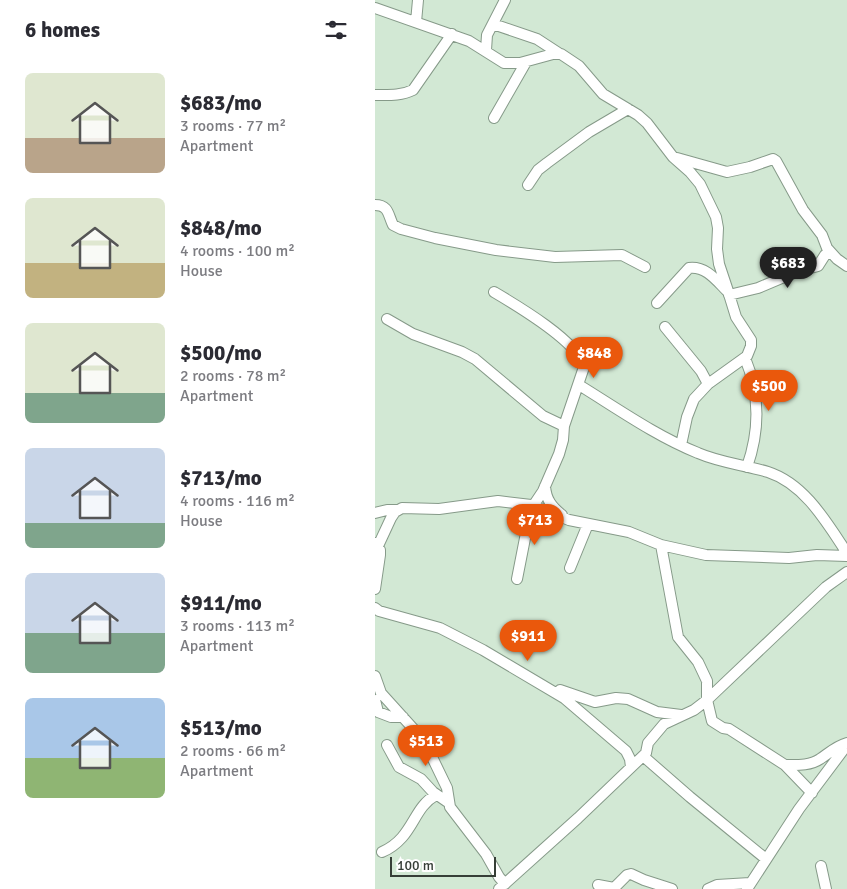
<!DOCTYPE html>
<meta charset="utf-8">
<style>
body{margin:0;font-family:Signika,sans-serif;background:#f7f7f7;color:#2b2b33;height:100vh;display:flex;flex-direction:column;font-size:19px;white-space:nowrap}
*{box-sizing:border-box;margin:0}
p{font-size:16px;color:#7c7c81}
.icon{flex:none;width:28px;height:28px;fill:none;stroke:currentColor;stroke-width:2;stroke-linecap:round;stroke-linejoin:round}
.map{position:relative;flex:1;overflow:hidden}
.panel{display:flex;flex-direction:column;background:#fff;width:375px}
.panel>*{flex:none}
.scale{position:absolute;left:15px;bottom:12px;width:106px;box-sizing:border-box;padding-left:5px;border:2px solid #363e37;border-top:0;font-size:14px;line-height:18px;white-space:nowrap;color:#363e37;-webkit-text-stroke:4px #fff;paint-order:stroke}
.price{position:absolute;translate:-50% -42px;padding:0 11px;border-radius:18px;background:#ea580c;color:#fff;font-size:16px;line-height:32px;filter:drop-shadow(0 1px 2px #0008)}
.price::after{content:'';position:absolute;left:50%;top:30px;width:15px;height:11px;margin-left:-8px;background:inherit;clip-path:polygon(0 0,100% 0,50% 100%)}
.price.current{background:#222;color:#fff}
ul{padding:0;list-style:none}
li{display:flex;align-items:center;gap:15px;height:125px;padding:0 25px}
li span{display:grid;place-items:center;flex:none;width:140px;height:100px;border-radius:8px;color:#555}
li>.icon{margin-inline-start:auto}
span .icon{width:60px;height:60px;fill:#fffc;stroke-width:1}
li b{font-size:21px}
h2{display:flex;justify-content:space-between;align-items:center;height:60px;padding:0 25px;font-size:21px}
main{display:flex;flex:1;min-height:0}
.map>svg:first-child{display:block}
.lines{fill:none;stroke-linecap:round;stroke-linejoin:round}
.minor-casing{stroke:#869a89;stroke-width:12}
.minor{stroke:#fff;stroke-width:10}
</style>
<main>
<section class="panel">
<h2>6 homes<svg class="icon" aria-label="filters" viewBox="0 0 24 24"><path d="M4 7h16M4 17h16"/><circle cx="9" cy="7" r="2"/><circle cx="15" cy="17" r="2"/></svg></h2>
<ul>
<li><span style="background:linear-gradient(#dfe7d0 65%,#b9a48a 0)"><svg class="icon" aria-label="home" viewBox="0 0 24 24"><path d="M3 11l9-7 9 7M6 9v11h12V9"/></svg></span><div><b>$683/mo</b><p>3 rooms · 77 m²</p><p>Apartment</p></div></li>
<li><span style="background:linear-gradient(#dfe7d0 65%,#c2b280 0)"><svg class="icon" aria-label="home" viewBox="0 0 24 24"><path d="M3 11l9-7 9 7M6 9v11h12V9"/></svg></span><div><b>$848/mo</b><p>4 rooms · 100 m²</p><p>House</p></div></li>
<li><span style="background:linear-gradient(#dfe7d0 70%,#7fa58c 0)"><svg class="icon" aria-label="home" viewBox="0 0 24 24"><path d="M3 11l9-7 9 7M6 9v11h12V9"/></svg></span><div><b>$500/mo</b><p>2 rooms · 78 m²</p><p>Apartment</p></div></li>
<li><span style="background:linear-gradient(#c9d6e8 75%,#7fa58c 0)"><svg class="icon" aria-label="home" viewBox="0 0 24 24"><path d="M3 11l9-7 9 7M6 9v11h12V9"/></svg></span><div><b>$713/mo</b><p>4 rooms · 116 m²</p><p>House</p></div></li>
<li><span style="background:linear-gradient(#c9d6e8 60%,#7fa58c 0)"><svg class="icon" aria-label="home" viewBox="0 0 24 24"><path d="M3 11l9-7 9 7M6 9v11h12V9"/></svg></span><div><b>$911/mo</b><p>3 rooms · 113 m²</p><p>Apartment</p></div></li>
<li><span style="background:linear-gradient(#a9c7e8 60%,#8fb573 0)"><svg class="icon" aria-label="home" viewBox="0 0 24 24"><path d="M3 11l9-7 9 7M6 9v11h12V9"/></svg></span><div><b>$513/mo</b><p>2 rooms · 66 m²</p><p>Apartment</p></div></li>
</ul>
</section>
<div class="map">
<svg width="472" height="889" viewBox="0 0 472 889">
<rect width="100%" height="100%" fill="#d2e8d4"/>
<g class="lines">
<defs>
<path id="minor" d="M0 8 94 41 129 63H145L178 54H186L204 66 228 94 263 115 272 123 298 157 315 172 325 184 341 217 343 228 342 249 344 264 353 291 361 317 376 340V346L372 356 333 384 319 399 312 417 306 445
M41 22 43 0
M118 24 162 39 185 54
M111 50 112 35 130 0
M0 95C13 95 26 96 38 90L77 34
M119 118 151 62
M302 158 352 172 375 167 398 159 401 161 428 210 447 235 452 248 462 259 472 266
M153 185 163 170 172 163 214 132 253 109
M0 205C14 205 13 215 18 225L26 229 60 238 121 250 180 257 247 255 270 267
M119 292C141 305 204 342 209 367L189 426 188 440 184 454 168 491 158 506 152 528 142 579
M354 295 383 288 421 272 443 266 450 255 455 252
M282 303 314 268C331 266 341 280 352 291
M12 319 38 334 87 352 100 359 168 416 189 426
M290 327 326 371 333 384
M370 358C385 394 385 430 372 467
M204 385C243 409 281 436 323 453 346 463 370 465 393 472 430 484 452 523 472 553
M170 486C171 500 177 507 187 515
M0 513 12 510H23
M0 543 5 550V555L0 589
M286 545 303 637 323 662 332 681V700L337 721 348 728 354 729 410 765 437 793
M3 546 16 518 20 512 27 508 64 509 123 501 156 505 194 520 254 532 286 545 331 555 414 558 442 555 472 556
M195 568 213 524
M0 608 4 611 65 628 108 650 189 698 251 751 255 759 256 767
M0 676 6 693 44 735 57 757 72 788 75 807 111 854 124 877 130 884
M185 690 220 702 241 698 253 699 282 712 306 715
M0 700 3 712 16 717H28
M12 745 24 767 46 779 58 792 74 803
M268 756 315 797 391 859
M410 765C421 765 435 766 445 759 454 753 461 746 472 743
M7 852C39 838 37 808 61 795
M446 866 451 889
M223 885 239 888 252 875 256 874 269 880 297 889
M124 889 203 818 271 753 273 743 289 724 319 710 332 700 451 587 472 572
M333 889 342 885 375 883
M372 889 424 809 472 745"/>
</defs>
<!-- minor casing -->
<use href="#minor" class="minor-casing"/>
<!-- minor -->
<use href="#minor" class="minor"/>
</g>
</svg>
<div class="scale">100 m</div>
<b class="price current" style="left:413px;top:289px">$683</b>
<b class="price" style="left:219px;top:379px">$848</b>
<b class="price" style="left:394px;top:412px">$500</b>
<b class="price" style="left:160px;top:546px">$713</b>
<b class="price" style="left:153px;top:662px">$911</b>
<b class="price" style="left:51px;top:767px">$513</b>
</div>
</main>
